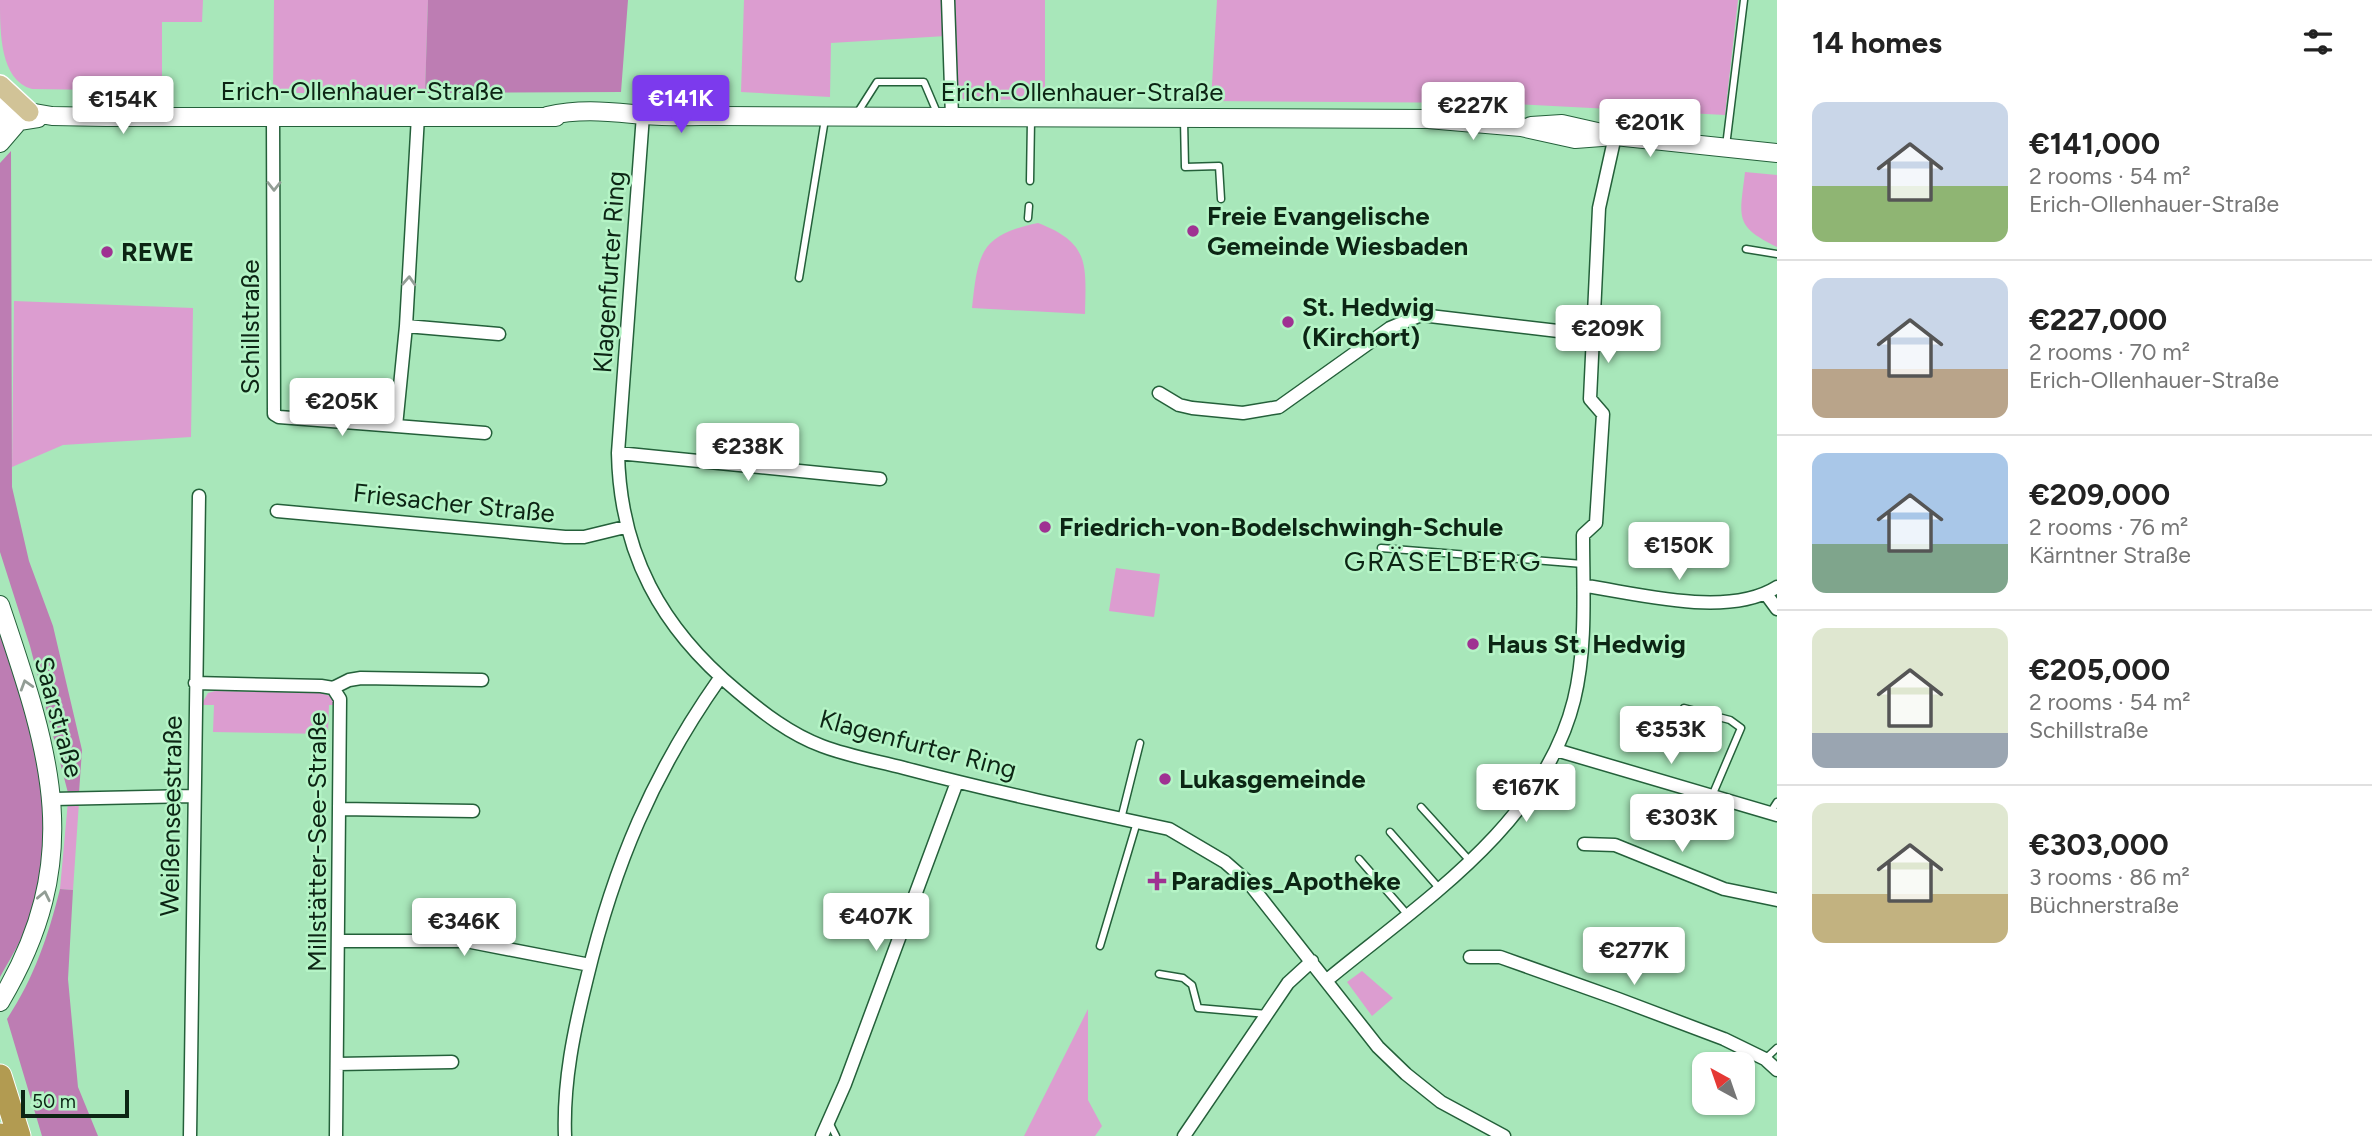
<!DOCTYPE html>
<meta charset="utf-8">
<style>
body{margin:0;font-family:Figtree,sans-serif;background:#f6f6f6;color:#222;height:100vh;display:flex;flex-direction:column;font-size:26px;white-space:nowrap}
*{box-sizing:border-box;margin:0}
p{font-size:23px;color:#767676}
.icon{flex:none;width:38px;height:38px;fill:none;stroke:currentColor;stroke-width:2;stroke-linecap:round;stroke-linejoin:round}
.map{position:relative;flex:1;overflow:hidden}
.drawer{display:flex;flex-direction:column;background:#fff;width:595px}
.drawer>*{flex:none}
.needle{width:46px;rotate:320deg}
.controls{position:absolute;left:1692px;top:1052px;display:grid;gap:14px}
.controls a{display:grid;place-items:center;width:63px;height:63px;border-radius:14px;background:#fff;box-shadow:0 2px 5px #0004;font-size:35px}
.scale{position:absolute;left:21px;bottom:18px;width:108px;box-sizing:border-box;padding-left:7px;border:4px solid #0c2514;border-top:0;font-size:19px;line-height:24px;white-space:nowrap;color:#0c2514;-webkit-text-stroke:5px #b5f4c6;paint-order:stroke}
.price{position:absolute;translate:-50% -60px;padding:0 16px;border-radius:7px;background:#fff;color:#222;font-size:23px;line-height:46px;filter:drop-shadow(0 2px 4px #0008)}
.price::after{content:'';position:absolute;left:50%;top:42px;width:21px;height:16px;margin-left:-10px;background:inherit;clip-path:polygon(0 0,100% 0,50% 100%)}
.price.current{background:#7c3aed;color:#fff}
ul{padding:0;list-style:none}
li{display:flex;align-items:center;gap:21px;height:175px;padding:0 35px}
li+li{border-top:2px solid #e0e0e0}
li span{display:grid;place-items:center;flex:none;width:196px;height:140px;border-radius:14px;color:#555}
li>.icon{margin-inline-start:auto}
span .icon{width:84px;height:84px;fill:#fffc;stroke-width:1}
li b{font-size:30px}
h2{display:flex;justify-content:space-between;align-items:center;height:84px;padding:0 35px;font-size:30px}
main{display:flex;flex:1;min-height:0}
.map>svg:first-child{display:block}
.green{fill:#dc9dd0}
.forest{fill:#bd7db3}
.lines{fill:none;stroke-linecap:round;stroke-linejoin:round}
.lane-casing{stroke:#24603a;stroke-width:9}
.street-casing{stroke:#24603a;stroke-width:15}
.secondary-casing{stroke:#24603a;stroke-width:20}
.primary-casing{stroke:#fff;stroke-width:22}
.highway-casing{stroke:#fff;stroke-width:25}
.lane{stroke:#fff;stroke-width:6}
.street{stroke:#fff;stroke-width:12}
.secondary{stroke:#fff;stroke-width:18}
.primary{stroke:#d1c397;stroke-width:19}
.highway{stroke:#b29b51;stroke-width:23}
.oneway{stroke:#929d95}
.poi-dot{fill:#9f3292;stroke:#b5f4c6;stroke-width:2.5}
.labels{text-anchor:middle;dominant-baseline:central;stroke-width:5;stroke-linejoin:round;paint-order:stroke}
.street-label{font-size:26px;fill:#0c2514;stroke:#b5f4c6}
.poi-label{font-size:26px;font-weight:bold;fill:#0c2514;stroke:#b5f4c6;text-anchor:start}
.neighbourhood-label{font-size:28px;letter-spacing:2px;fill:#0c2514;stroke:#b5f4c6}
</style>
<main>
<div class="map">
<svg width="1777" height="1136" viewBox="0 0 1777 1136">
<rect width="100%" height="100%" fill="#a8e7ba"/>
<!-- green -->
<path class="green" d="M0 0H203L202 22H162V91L32 89C0 80 0 33 0 0Z
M274 0H428L425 93H273Z
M744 0H944L946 36 831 43 830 97 741 92Z
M954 0H1045V100L956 99Z
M1217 0H1738L1725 115 1496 103 1211 101Z
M1745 172 1777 175V247C1733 226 1740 217 1745 172Z
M1038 223C1090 243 1086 264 1085 314L972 308C978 253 980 235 1038 223Z
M14 301 193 308 191 437 63 445 12 467Z
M1116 568 1160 574 1154 617 1109 611Z
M215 691 321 693 330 696 335 705H329L328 734 213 732 214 705H201L208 693Z
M68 801 79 802 73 890 60 889Z
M1362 971 1393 998 1372 1016 1347 982Z
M1088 1009V1100L1102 1126 1095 1136H1024Z"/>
<!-- forest -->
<path class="forest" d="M428 0H628L621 92 425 93Z
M11 151 12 487 29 561 53 626 82 750 79 793H68L30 646 0 552V163Z
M0 619C26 706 66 815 35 905 27 931 13 954 0 977Z
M60 889 73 890 68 979 78 1087 98 1136H42L7 1019C34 978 48 937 60 889Z"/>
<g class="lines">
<defs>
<path id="lane" d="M856 115 877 82H924L938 115
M1184 120 1185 167 1219 166 1221 199
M1726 146 1744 0
M1030 181 1031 120
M1028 218 1029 206
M1746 249 1777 254
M799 278 825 119
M1381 548 1583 564
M1684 708 1730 720 1741 728 1712 796
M1421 807 1470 861
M1770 813 1777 802
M1121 819 1140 743
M1390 832 1439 888
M1359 859 1407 914
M1100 946 1137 822
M1159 974 1183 978 1192 985 1198 1008 1267 1014
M1765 1059 1777 1048
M830 1124 836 1136"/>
<path id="street" d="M948 0 952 117
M643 115 618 453C620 553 661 628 737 691 763 713 790 734 822 746 848 756 877 761 904 768 991 791 1080 810 1169 829L1225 862 1249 883 1378 1047 1406 1074 1441 1102 1504 1136
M273 117 274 414 279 417 396 426 406 326 418 116
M406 326 499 334
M1159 393 1179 405 1192 408 1243 413 1279 407 1390 328 1421 315 1592 335
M396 426 485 433
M618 453 880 479
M277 511 565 537H584L625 527
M1586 586C1641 594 1728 618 1777 587
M1766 594 1777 609
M195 683 321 686 333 688 340 699 336 1136
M333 688 349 680 361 678 482 680
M1556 750 1777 815
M53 799 193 796
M340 809 473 811
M1584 844 1615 845 1724 889 1777 900
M339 941H466L590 965
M1470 957H1500L1618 999 1724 1039 1765 1059 1777 1070
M1327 980C1420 903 1543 825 1574 700 1587 647 1583 590 1583 535L1596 523 1603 414 1590 399 1599 208 1615 136
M337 1064 452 1062
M190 1136 199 496
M565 1136C563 1082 574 1030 587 978 614 865 653 773 720 678
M822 1136 845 1084 957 782
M1184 1136 1288 983 1312 961"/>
<path id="secondary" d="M0 107 52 116 106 117H556
M547 116C582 108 610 112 644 115 669 117 695 116 720 116L1428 119 1521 127 1575 139 1615 136
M0 124 38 118
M1531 126 1562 124 1615 136 1777 153
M0 143 18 122
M0 605C50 753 87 857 0 1002"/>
<path id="primary" d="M0 85 29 112"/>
<path id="highway" d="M0 1076 19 1136
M0 1135V1136"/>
</defs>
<!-- lane casing -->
<use href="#lane" class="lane-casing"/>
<!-- street casing -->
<use href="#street" class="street-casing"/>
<!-- secondary casing -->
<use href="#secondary" class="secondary-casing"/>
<!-- primary casing -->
<use href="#primary" class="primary-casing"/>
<!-- highway casing -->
<use href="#highway" class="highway-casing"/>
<!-- lane -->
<use href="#lane" class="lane"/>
<!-- street -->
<use href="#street" class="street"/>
<!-- secondary -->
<use href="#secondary" class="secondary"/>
<!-- primary -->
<use href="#primary" class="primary"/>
<!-- highway -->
<use href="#highway" class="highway"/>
</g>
<!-- one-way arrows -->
<defs><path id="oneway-chevron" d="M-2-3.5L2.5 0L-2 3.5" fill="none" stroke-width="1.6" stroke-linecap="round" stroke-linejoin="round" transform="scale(1.75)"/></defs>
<g class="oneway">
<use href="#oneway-chevron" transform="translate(274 186) rotate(90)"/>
<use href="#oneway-chevron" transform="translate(409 281) rotate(-87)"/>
<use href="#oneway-chevron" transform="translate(26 685) rotate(-107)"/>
<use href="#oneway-chevron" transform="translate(44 896) rotate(-78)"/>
</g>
<!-- markers -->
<g class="poi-dot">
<circle cx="1193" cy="231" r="7"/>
<circle cx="107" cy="252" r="7"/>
<circle cx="1288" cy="322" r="7"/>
<circle cx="1045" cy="527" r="7"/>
<circle cx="1473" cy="644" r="7"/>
<circle cx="1165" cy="779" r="7"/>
<path d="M1153.5 870.5h7v7h7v7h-7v7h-7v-7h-7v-7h7z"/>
</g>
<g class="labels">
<!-- street labels -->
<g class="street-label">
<text x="362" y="91">Erich-Ollenhauer-Straße</text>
<text x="1082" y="92">Erich-Ollenhauer-Straße</text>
<text transform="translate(609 272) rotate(-86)">Klagenfurter Ring</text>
<text transform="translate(250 327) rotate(-90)">Schillstraße</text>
<text transform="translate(454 503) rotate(6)">Friesacher Straße</text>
<text transform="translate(59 717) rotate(75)">Saarstraße</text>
<text transform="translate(918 744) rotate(15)">Klagenfurter Ring</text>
<text transform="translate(171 816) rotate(-89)">Weißenseestraße</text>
<text transform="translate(317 842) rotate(-90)">Millstätter-See-Straße</text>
</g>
<!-- poi labels -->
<g class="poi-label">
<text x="1207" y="216">Freie Evangelische<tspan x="1207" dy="30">Gemeinde Wiesbaden</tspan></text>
<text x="121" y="252">REWE</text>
<text x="1302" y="307">St. Hedwig<tspan x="1302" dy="30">(Kirchort)</tspan></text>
<text x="1059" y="527">Friedrich-von-Bodelschwingh-Schule</text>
<text x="1487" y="644">Haus St. Hedwig</text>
<text x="1179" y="779">Lukasgemeinde</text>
<text x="1171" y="881">Paradies_Apotheke</text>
</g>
<!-- neighbourhood labels -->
<g class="neighbourhood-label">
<text x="1443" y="561">GRÄSELBERG</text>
</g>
</g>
</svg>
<div class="controls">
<a><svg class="needle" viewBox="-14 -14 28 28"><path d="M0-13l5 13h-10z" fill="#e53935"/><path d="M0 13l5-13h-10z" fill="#767676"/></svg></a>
</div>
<div class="scale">50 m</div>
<b class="price current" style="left:681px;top:135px">€141K</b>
<b class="price" style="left:123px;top:136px">€154K</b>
<b class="price" style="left:1473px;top:142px">€227K</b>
<b class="price" style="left:1650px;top:159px">€201K</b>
<b class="price" style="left:1608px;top:365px">€209K</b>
<b class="price" style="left:342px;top:438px">€205K</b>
<b class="price" style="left:748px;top:483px">€238K</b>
<b class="price" style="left:1679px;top:582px">€150K</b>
<b class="price" style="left:1671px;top:766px">€353K</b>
<b class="price" style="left:1526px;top:824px">€167K</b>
<b class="price" style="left:1682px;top:854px">€303K</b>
<b class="price" style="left:876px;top:953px">€407K</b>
<b class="price" style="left:464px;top:958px">€346K</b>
<b class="price" style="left:1634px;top:987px">€277K</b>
</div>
<section class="drawer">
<h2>14 homes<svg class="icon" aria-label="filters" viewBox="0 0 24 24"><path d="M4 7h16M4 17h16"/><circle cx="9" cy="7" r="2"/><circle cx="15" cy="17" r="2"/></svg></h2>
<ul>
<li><span style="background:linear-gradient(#c9d6e8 60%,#8fb573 0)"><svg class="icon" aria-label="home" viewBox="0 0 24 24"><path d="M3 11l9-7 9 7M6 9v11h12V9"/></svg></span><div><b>€141,000</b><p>2 rooms · 54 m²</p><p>Erich-Ollenhauer-Straße</p></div></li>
<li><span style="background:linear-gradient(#c9d6e8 65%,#b9a48a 0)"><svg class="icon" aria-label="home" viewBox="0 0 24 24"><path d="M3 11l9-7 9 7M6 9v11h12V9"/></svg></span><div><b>€227,000</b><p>2 rooms · 70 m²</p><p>Erich-Ollenhauer-Straße</p></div></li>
<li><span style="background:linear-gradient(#a9c7e8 65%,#7fa58c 0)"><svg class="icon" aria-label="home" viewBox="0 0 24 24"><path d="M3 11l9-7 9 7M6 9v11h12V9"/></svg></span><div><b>€209,000</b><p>2 rooms · 76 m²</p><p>Kärntner Straße</p></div></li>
<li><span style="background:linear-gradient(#dfe7d0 75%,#9aa5b1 0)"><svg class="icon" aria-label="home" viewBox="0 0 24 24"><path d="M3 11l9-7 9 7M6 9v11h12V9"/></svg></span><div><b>€205,000</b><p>2 rooms · 54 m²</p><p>Schillstraße</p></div></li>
<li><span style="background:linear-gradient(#dfe7d0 65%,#c2b280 0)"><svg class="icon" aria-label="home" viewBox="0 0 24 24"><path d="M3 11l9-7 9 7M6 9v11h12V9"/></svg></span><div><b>€303,000</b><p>3 rooms · 86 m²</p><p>Büchnerstraße</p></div></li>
</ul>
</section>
</main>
